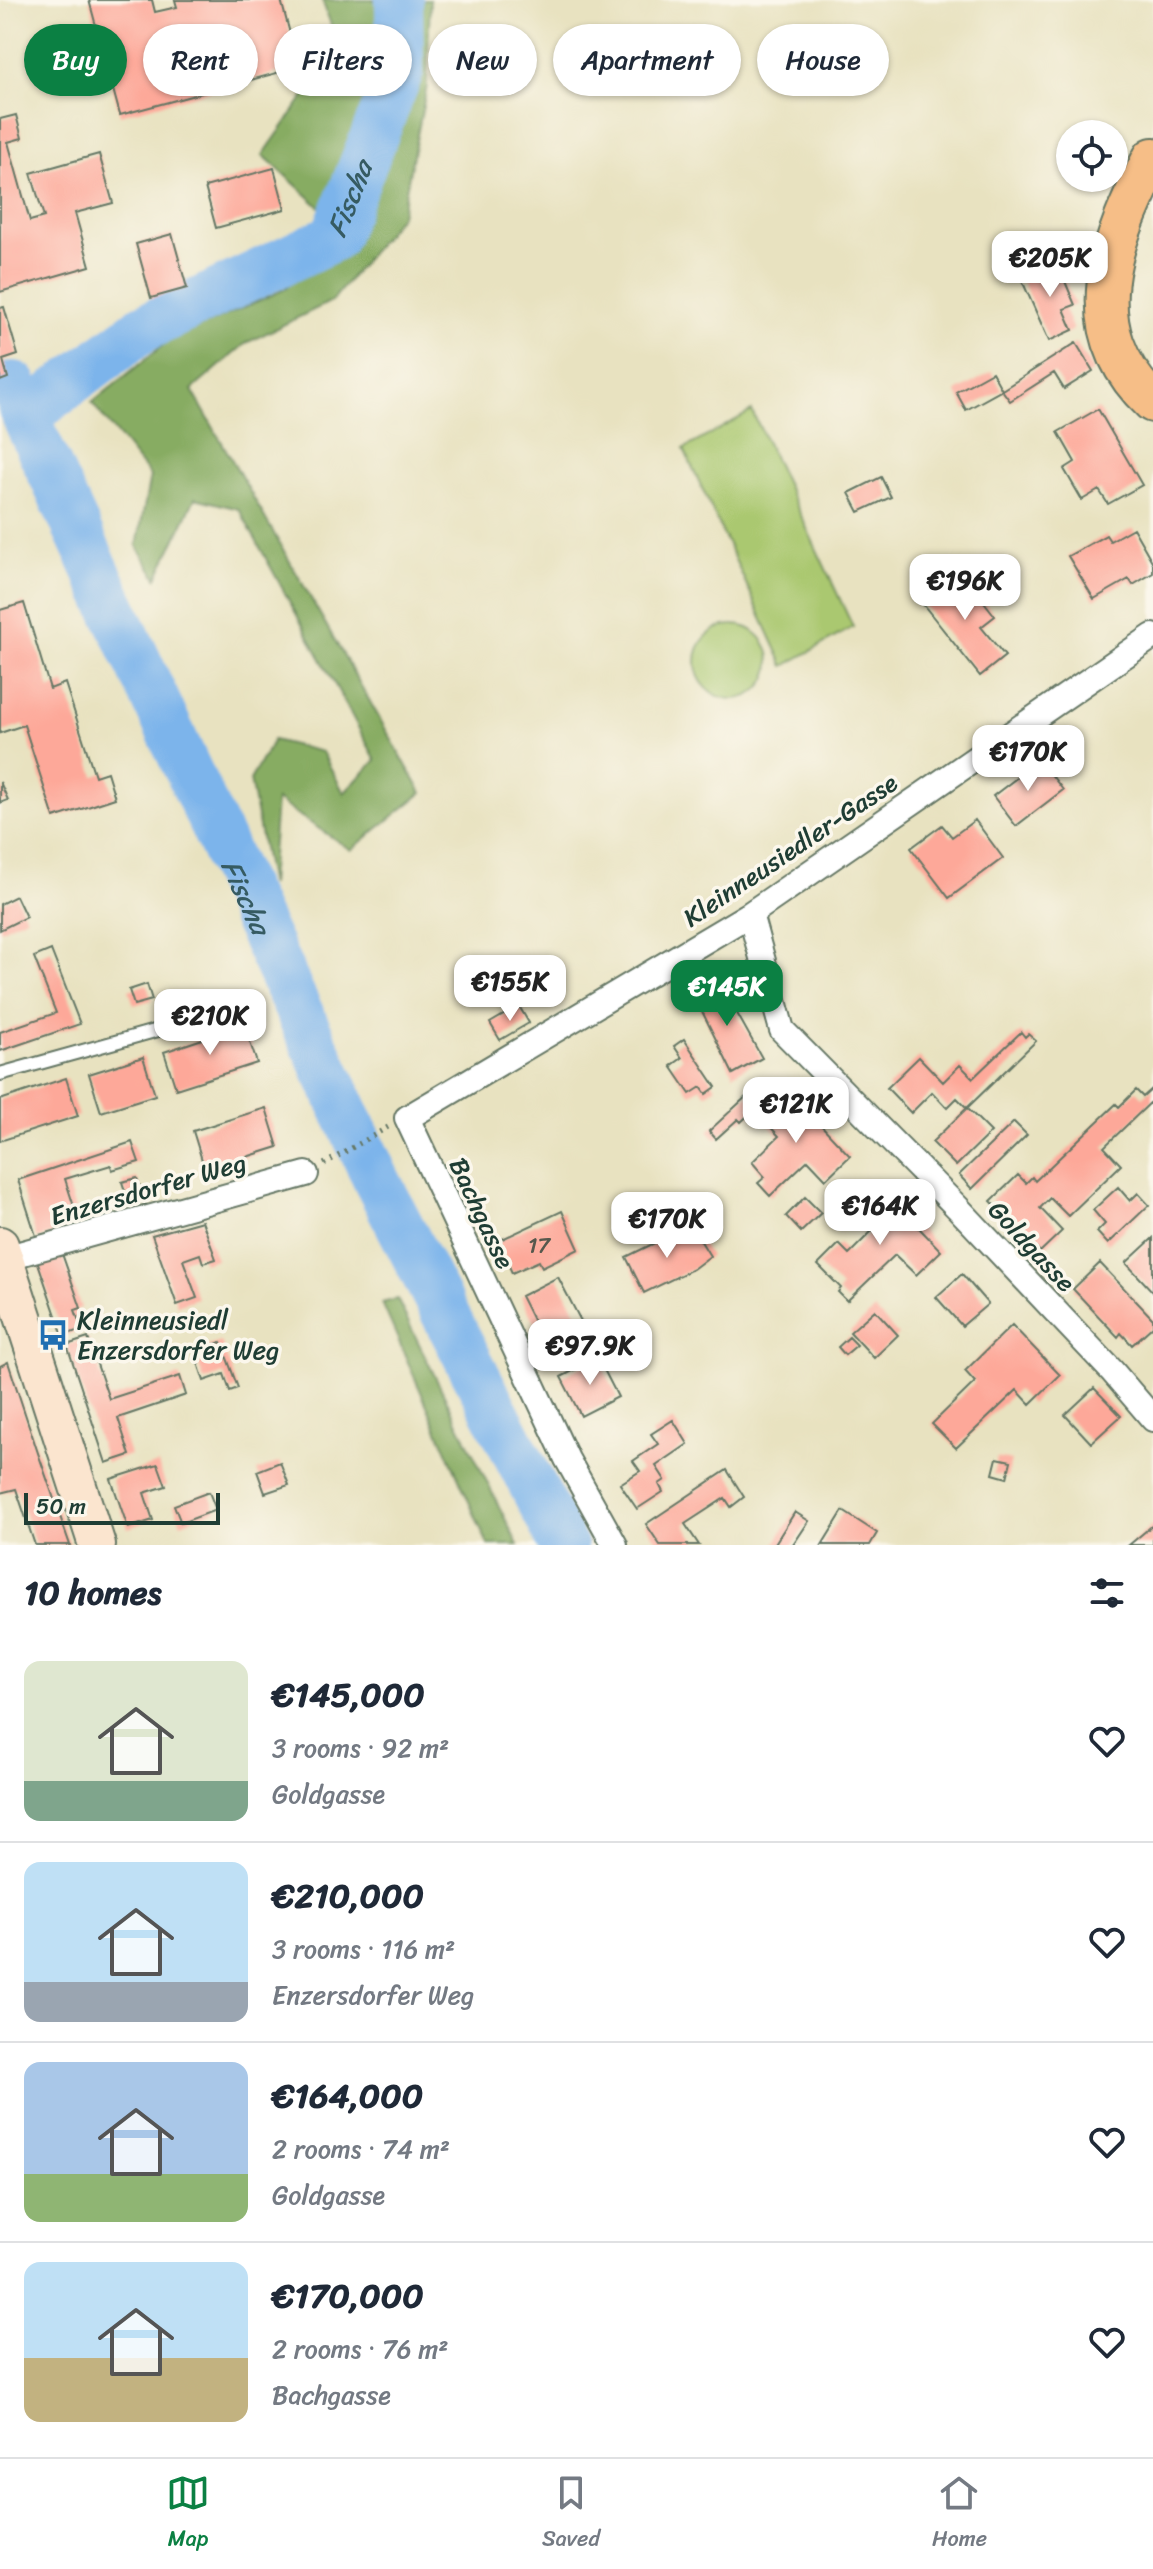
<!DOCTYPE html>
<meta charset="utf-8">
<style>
body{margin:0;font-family:Sriracha,sans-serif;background:#f2f2f3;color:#1f2937;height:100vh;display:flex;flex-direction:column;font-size:30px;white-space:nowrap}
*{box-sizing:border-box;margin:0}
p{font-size:26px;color:#747a83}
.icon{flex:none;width:44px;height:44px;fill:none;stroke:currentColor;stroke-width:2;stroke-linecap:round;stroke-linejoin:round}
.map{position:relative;height:1545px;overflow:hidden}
.panel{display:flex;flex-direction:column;background:#fff;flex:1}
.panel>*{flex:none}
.guide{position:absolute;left:24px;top:24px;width:1106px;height:72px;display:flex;gap:16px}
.tools{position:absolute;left:1056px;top:120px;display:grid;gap:16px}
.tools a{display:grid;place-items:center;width:72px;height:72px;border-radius:50%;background:#fff;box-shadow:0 2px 6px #0004;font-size:40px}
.scale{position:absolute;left:24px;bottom:20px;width:196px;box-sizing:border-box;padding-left:8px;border:4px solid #1f3d34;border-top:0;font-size:22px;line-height:28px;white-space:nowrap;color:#1f3d34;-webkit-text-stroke:6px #fbf7ec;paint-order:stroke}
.price{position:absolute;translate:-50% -68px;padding:0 18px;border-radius:16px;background:#fff;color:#222;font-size:26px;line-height:52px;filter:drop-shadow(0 2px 4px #0008)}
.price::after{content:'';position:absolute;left:50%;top:48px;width:24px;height:18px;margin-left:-12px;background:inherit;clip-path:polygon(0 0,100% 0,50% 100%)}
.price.selected{background:#0b8043;color:#fff}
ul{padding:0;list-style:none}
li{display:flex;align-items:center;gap:24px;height:200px;padding:0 24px}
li+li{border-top:2px solid #e0e1e3}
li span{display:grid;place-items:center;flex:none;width:224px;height:160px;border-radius:16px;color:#555}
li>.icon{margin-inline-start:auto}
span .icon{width:96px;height:96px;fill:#fffc;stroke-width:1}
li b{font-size:34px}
h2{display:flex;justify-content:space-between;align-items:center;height:96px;padding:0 24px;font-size:34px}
.pill{padding:0 28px;border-radius:36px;background:#fff;box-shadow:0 2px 6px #0004;font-size:28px;line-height:72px}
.pill.selected{background:#0b8043;color:#fff}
.dock{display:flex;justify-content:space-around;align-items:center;height:112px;border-top:2px solid #e0e1e3;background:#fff;font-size:22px;color:#747a83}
.dock a{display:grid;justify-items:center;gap:4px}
.dock .selected{color:#0b8043}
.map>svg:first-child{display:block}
.green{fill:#aac86f;stroke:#648252;stroke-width:2}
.forest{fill:#87ac62;stroke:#53744b;stroke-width:2}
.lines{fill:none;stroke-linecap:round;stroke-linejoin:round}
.river{stroke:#7cb4eb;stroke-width:48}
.building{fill:#fda899}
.lane-casing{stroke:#657765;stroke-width:16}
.street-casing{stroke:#657765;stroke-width:28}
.secondary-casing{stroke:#657765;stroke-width:40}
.primary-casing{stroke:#657765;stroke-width:44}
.path{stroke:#657765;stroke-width:5;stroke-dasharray:2 6;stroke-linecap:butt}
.lane{stroke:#fff;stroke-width:12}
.street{stroke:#fff;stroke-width:24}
.secondary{stroke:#fbe5cf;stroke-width:36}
.primary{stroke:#f6be87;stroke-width:40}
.labels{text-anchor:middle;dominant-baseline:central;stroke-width:7;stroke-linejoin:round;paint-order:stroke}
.number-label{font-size:22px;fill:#56584d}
.street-label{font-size:26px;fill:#1f3d34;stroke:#fbf7ec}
.poi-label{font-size:26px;fill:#1f3d34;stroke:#fbf7ec;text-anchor:start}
.water-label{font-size:28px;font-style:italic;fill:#365b62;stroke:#fbf7ec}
</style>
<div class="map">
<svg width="1153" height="1545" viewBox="0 0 1153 1545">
<rect width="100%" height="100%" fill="#fbf7ec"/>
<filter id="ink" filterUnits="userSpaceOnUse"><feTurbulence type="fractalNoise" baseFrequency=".0125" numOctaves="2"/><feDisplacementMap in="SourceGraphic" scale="16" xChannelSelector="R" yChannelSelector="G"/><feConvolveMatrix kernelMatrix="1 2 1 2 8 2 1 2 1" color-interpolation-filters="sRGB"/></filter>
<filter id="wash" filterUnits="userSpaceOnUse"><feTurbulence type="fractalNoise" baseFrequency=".006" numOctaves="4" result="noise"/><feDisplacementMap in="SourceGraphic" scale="32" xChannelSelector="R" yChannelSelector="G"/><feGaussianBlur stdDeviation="1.8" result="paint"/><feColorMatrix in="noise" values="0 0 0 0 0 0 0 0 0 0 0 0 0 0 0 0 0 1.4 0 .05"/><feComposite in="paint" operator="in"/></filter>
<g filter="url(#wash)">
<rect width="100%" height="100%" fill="#e8e2c0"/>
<!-- green -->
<path class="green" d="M752 411 853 627 784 666 684 449Z
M696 662a37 37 0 1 1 74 0a37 37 0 1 1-74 0Z"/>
<!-- forest -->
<path class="forest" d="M322 0H430L427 86 401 215 332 301 246 343 192 390 422 793 351 850 276 800 270 885 250 780 273 740 322 752 344 793 376 760 239 509 195 498 157 578 137 546 150 476 92 403 168 341 285 289 353 225 321 208 263 155 339 47Z
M397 1299 518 1545H488L382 1303Z"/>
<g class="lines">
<!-- river -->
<g class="river">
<path id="s1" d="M14 385 25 416 377 1181 563 1545"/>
<path id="s2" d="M25 416 142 329 334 237 400 71 399 0"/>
</g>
</g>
<g id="blocks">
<!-- building -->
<path class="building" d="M89 0H152L155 12 177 7 175 0H281L299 67 120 115Z
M16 115 22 138 8 142 30 221 44 217 31 173 99 154 113 203 75 213 90 266 0 292V119Z
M274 168 285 209 216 228 205 187Z
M172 234 187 288 151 298 136 244Z
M1056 260 1075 305 1064 309 1073 330 1049 341 1020 276Z
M4 307 18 355 3 360 8 378 0 381V308Z
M1076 343 1093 371 1064 389 1054 373 1010 401 1002 390Z
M992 372 1002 390 966 410 956 392Z
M1098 409 1142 485 1108 504 1099 490 1082 500 1064 469 1075 462 1058 432Z
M881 477 891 497 859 512 849 493Z
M1133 528 1153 563V573L1133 585 1129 579 1094 599 1068 556 1106 535 1110 541Z
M961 572 995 616 981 627 1005 656 980 676 922 603Z
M24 603 50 689 65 683 95 776 107 772 115 798 54 818 24 725 0 733V610Z
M1040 760 1063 790 1016 826 993 796Z
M0 782 8 800 0 803Z
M975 820 1003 858 949 898 911 848 942 825 952 837Z
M16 896 26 917 0 930V904Z
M51 950 80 1024 0 1051V1032L56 1013 34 957Z
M719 981 762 1058 733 1074 694 995Z
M147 984 152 1000 134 1005 129 990Z
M519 1006 529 1023 500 1040 490 1023Z
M244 1025 257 1063 176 1089 164 1052Z
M1021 1032 1025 1037 1028 1034 1036 1041 967 1108 957 1098 947 1108 932 1092 911 1113 887 1088 919 1057 943 1082 960 1065 973 1078Z
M684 1039 716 1087 706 1094 701 1087 690 1094 671 1066 682 1058 674 1046Z
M143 1057 155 1095 101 1112 89 1074Z
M66 1078 78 1116 0 1141V1100Z
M1153 1088V1100L1104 1147 1121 1165 1068 1216 1050 1198 1040 1208 1062 1231 1040 1252 991 1201 1018 1175 1026 1183 1032 1177 1035 1181 1116 1104 1119 1107 1136 1090 1143 1097Z
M789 1091 850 1156 826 1179 808 1160 770 1196 758 1183 765 1177 752 1162 779 1136 761 1117Z
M748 1095 758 1106 741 1122 738 1119 716 1139 709 1131Z
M266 1108 278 1147 205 1170 193 1131Z
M967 1108 991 1132 956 1166 932 1142Z
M1014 1122 1027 1135 972 1189 959 1175Z
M132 1142 139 1162 112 1170 111 1165 65 1179 80 1225 37 1239 18 1180Z
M137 1178 146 1204 131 1209 122 1182Z
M1118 1187 1130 1201 1138 1193 1149 1205 1108 1244 1097 1232 1105 1224 1093 1210Z
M882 1189 941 1251 916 1275 895 1255 847 1301 838 1292 841 1288 818 1265 839 1244 849 1254 874 1229 858 1213Z
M805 1197 821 1213 801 1232 786 1216Z
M562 1211 579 1249 542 1267 539 1261 512 1273 498 1241Z
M202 1221 216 1259 203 1263 200 1254 183 1260 197 1298 177 1305 152 1235Z
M694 1230 710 1256 693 1269 644 1293 626 1257 675 1233 677 1237Z
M1153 1238V1292L1126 1263Z
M60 1248 81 1308 75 1310 82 1329 63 1336 36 1257Z
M1100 1263 1153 1319V1326L1132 1345 1121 1333 1118 1337 1073 1289Z
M962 1274 988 1304 962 1326 936 1297Z
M558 1277 583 1325 545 1344 521 1296Z
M875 1310 898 1335 874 1358 850 1332Z
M1012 1325 1060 1375 1030 1404 1017 1390 956 1448 932 1424 975 1382 965 1371Z
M849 1337 857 1345 845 1355 838 1347Z
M88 1338 109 1399 180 1376 186 1395 118 1418 130 1455 106 1463 67 1345Z
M221 1342 238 1388 230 1391 224 1374 204 1381 194 1351Z
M598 1358 618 1397 581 1416 561 1377Z
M8 1362 38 1453 70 1545H35L16 1489 0 1493V1366Z
M1094 1388 1121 1416 1091 1443 1065 1415Z
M673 1420 688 1444 656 1466 665 1480 659 1484 663 1492 637 1509 620 1484 640 1471 633 1461 658 1444 651 1434Z
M997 1458 1011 1461 1007 1478 993 1474Z
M280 1462 289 1485 265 1493 257 1471Z
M158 1464 166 1486 144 1493 153 1520 128 1528 111 1479Z
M727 1470 744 1497 731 1507 725 1498 685 1524 699 1545H660L646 1524Z
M209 1492 216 1510 181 1523 174 1505Z
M843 1511 877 1533 870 1545H822Z
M795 1512 809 1521 793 1545H774Z
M1153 1525V1545H1129Z"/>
</g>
</g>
<g filter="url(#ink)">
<use href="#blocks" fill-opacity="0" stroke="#657765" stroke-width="2"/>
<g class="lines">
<defs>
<path id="lane" d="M0 1074 223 1012"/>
<path id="street" d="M750 914 782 1030 958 1208 1112 1371 1153 1419
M5 1258 306 1174
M615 1545 567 1459 407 1118 750 914 1153 636"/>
<path id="secondary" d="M0 1245 97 1545"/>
<path id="primary" d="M1153 158C1111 240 1074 328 1153 402"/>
</defs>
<!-- lane casing -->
<use href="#lane" class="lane-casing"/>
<!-- street casing -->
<use href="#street" class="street-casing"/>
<!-- secondary casing -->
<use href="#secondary" class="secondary-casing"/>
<!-- primary casing -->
<use href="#primary" class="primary-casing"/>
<!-- path -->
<path class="path" d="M324 1164 388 1127"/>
<!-- lane -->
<use href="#lane" class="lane"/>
<!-- street -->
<use href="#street" class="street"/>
<!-- secondary -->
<use href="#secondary" class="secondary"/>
<!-- primary -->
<use href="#primary" class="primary"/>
</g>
</g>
<!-- icons -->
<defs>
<symbol id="bus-bare" viewBox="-9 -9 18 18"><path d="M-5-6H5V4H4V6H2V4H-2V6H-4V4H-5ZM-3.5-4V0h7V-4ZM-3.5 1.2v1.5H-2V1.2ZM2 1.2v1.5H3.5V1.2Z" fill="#1f6fb2" stroke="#fbf7ec" stroke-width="2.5" paint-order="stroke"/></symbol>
</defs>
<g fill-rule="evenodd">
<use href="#bus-bare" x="31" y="1313" width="44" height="44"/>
</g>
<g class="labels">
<!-- number labels -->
<g class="number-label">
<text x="539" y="1245">17</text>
</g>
<!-- street labels -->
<g class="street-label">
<text transform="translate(790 850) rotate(-34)">Kleinneusiedler-Gasse</text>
<text transform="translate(148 1189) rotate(-16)">Enzersdorfer Weg</text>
<text transform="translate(482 1213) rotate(65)">Bachgasse</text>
<text transform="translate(1032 1246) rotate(47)">Goldgasse</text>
</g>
<!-- poi labels -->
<g class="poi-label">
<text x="77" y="1320">Kleinneusiedl<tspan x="77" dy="30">Enzersdorfer Weg</tspan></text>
</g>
<!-- water labels -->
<g class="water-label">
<text stroke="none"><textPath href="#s2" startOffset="400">Fischa</textPath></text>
<text stroke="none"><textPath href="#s1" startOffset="562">Fischa</textPath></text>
</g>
</g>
</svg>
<div class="tools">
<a><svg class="icon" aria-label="locate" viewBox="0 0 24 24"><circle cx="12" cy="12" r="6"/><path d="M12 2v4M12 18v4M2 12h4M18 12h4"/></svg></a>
</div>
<div class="scale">50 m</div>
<b class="price" style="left:1050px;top:299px">€205K</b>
<b class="price" style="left:965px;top:622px">€196K</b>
<b class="price" style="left:1028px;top:793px">€170K</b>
<b class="price" style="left:510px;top:1023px">€155K</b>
<b class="price selected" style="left:727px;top:1028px">€145K</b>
<b class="price" style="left:210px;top:1057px">€210K</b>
<b class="price" style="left:796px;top:1145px">€121K</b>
<b class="price" style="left:880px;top:1247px">€164K</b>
<b class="price" style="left:667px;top:1260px">€170K</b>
<b class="price" style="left:590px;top:1387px">€97.9K</b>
<div class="guide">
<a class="pill selected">Buy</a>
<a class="pill">Rent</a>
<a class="pill">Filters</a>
<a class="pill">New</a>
<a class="pill">Apartment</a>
<a class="pill">House</a>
</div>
</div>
<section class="panel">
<h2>10 homes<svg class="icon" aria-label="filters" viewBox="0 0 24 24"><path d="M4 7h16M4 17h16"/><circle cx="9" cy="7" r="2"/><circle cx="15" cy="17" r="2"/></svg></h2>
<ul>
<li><span style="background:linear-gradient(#dfe7d0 75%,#7fa58c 0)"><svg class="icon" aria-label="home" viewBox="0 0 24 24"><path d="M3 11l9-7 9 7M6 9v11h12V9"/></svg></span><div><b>€145,000</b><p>3 rooms · 92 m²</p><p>Goldgasse</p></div><svg class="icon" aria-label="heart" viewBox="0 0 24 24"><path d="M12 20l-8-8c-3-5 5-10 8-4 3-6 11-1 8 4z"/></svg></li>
<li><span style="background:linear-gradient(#bfe0f5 75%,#9aa5b1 0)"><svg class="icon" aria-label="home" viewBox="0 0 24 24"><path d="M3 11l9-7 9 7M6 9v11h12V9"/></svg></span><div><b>€210,000</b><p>3 rooms · 116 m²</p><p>Enzersdorfer Weg</p></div><svg class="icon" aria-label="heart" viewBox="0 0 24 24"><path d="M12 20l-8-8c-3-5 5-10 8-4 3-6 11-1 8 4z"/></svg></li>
<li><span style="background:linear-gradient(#a9c7e8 70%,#8fb573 0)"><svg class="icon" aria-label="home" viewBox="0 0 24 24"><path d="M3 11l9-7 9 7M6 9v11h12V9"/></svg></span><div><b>€164,000</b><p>2 rooms · 74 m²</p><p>Goldgasse</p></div><svg class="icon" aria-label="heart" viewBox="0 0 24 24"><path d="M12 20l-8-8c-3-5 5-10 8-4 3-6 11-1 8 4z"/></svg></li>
<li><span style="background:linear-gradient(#bfe0f5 60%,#c2b280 0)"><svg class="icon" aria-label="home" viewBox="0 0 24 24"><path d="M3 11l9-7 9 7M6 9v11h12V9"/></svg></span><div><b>€170,000</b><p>2 rooms · 76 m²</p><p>Bachgasse</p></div><svg class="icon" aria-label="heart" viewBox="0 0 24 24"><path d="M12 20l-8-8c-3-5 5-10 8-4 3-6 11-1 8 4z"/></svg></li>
</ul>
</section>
<nav class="dock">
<a class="selected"><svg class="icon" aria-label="map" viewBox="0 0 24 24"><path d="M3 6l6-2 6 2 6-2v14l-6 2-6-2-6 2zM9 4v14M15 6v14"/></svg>Map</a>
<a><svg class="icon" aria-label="saved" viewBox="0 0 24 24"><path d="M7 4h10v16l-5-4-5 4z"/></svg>Saved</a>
<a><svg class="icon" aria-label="home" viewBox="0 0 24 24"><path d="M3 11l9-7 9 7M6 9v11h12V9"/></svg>Home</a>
</nav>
